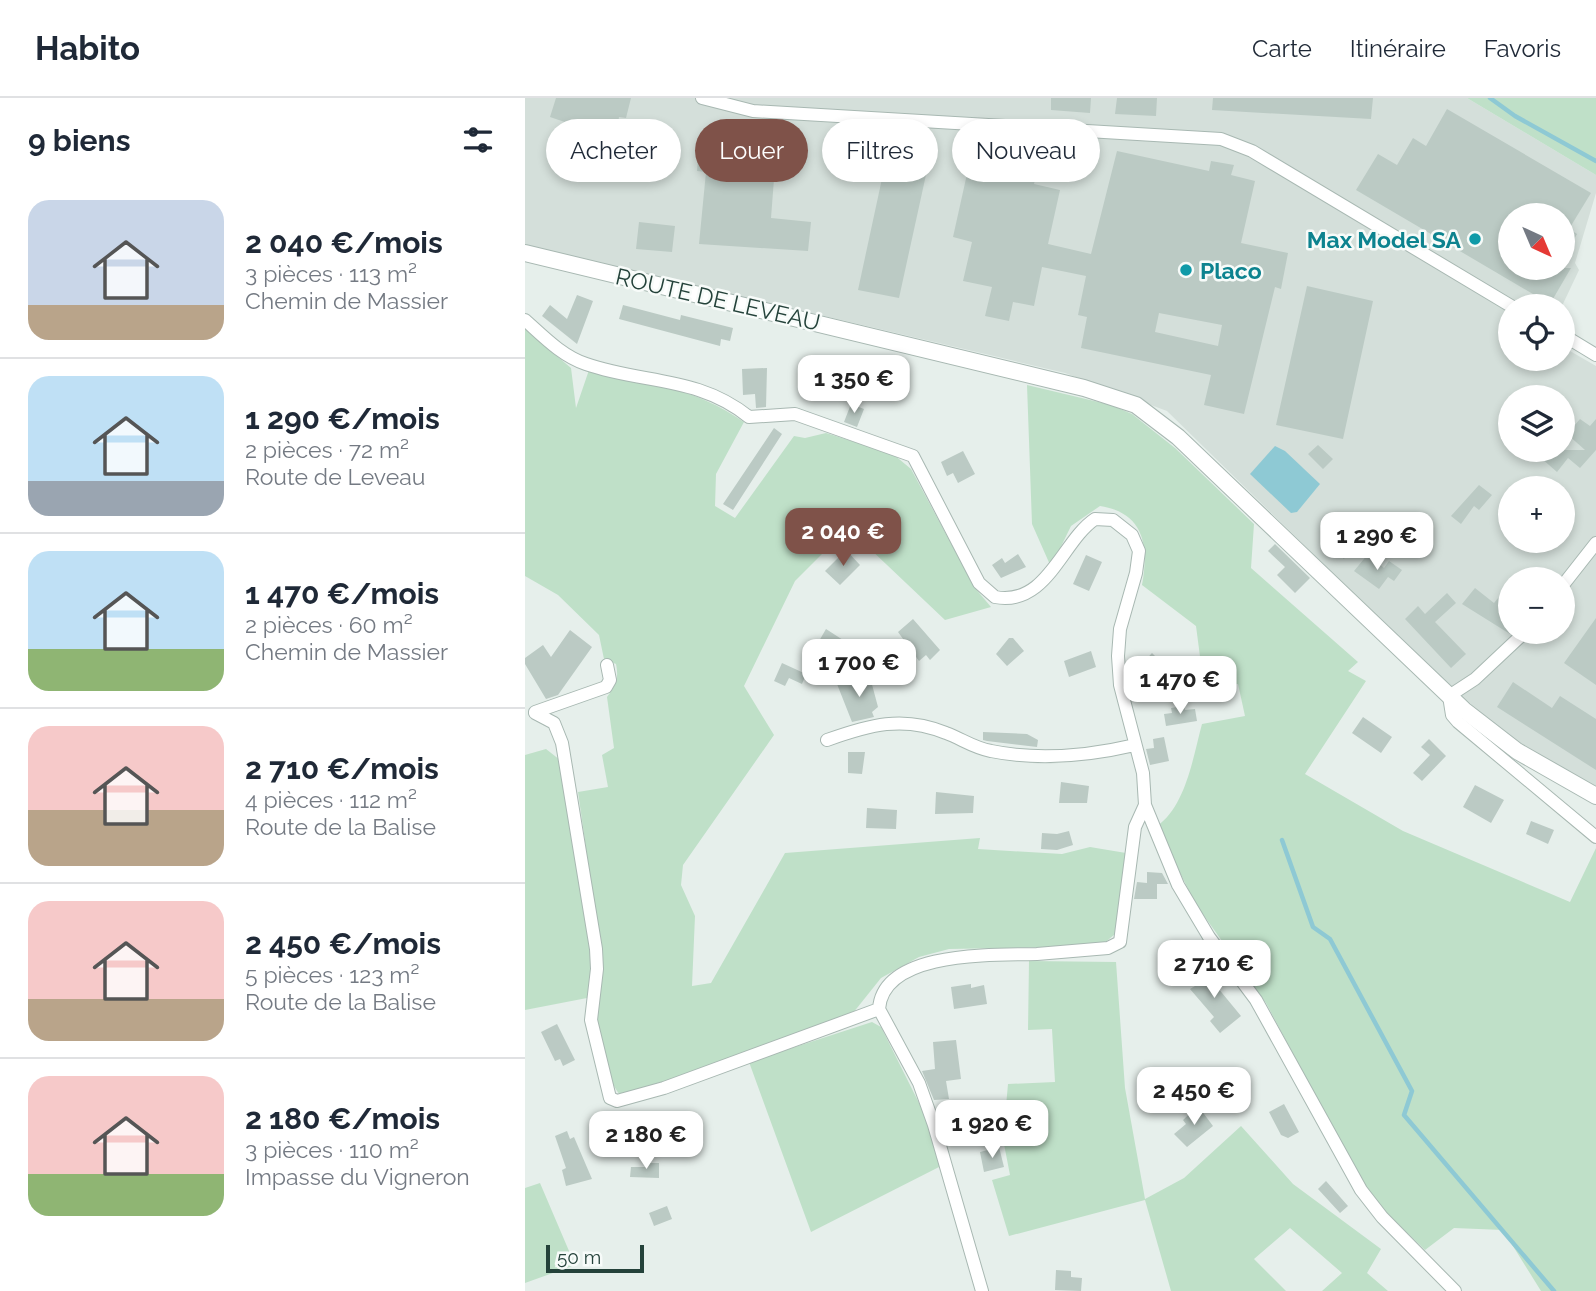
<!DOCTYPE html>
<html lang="fr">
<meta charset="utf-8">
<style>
body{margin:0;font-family:Raleway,sans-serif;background:#f2f2f3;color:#1f2937;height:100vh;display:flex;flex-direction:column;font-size:26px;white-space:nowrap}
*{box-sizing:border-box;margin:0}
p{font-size:23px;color:#747a83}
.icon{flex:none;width:38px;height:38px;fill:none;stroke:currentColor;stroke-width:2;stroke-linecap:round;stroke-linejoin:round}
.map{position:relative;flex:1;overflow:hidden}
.side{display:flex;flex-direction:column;background:#fff;width:525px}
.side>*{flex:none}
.guide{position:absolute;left:21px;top:21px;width:665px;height:63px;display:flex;gap:14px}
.needle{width:46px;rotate:136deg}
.buttons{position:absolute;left:973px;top:105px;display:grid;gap:14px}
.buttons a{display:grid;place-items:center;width:77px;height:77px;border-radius:50%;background:#fff;box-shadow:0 4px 10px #0003;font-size:35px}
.scale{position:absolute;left:21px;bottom:18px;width:98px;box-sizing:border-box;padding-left:7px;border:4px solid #24423a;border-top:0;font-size:19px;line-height:24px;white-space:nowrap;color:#24423a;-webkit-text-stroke:5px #f7fbf9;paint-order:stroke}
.price{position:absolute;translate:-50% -60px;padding:0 16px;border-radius:14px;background:#fff;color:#222;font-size:23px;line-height:46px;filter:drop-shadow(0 2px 4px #0008)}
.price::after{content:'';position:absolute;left:50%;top:42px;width:21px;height:16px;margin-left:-10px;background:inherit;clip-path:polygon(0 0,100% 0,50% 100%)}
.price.active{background:#7f5249;color:#fff}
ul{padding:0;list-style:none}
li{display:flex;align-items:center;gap:21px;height:175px;padding:0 28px}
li+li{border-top:2px solid #e0e1e3}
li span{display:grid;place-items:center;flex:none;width:196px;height:140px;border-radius:21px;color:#555}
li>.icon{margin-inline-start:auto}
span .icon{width:84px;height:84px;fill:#fffc;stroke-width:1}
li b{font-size:30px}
h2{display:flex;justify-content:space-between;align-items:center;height:84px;padding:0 28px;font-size:30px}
.chip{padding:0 24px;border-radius:32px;background:#fff;box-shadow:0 4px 10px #0003;font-size:24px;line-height:63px}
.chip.active{background:#7f5249;color:#fff}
header{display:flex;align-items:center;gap:42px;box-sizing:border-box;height:98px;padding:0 35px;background:#fff;border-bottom:2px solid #e0e1e3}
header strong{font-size:33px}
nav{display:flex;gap:38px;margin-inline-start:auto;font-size:24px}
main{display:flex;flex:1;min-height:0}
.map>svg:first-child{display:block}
.built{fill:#d4dfda;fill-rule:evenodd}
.green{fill:#bfe0c8}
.water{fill:#8ec9d4}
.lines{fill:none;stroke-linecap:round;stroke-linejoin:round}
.stream{stroke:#8ec9d4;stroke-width:4.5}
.building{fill:#bbcac4;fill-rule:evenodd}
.minor-casing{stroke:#a8b8b2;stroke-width:14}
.tertiary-casing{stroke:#a8b8b2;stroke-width:18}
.minor{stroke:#fff;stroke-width:12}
.tertiary{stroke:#fff;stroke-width:16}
.culture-dot{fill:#0f9aa8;stroke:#f7fbf9;stroke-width:2.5}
.labels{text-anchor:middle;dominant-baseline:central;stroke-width:5;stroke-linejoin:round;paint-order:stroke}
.culture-label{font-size:23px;font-weight:bold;fill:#0d838f;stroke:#f7fbf9;text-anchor:end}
.street-label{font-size:23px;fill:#24423a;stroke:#f7fbf9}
</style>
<header>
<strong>Habito</strong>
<nav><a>Carte</a><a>Itinéraire</a><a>Favoris</a></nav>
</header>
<main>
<section class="side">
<h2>9 biens<svg class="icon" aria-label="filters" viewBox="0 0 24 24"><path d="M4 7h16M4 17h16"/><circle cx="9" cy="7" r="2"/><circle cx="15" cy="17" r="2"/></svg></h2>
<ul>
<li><span style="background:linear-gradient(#c9d6e8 75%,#b9a48a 0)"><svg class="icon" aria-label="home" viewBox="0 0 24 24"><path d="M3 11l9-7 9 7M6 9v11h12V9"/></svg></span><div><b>2 040 €/mois</b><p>3 pièces · 113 m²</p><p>Chemin de Massier</p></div></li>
<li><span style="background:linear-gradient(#bfe0f5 75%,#9aa5b1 0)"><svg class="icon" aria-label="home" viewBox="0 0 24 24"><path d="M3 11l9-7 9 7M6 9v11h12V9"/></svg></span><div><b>1 290 €/mois</b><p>2 pièces · 72 m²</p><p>Route de Leveau</p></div></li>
<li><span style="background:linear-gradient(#bfe0f5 70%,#8fb573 0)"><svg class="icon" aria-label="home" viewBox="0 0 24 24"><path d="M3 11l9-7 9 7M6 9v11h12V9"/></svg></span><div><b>1 470 €/mois</b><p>2 pièces · 60 m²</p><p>Chemin de Massier</p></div></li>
<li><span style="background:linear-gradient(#f6c9c9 60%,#b9a48a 0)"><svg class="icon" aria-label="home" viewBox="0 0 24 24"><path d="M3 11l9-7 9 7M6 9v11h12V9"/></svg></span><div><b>2 710 €/mois</b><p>4 pièces · 112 m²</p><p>Route de la Balise</p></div></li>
<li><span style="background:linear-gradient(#f6c9c9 70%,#b9a48a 0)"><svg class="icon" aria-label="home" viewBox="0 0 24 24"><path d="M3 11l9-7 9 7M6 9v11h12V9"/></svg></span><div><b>2 450 €/mois</b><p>5 pièces · 123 m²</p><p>Route de la Balise</p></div></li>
<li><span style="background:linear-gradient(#f6c9c9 70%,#8fb573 0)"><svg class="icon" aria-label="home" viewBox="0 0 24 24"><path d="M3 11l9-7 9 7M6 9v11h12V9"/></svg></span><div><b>2 180 €/mois</b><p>3 pièces · 110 m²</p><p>Impasse du Vigneron</p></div></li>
</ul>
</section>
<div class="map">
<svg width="1071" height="1193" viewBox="0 0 1071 1193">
<rect width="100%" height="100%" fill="#e6efeb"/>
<!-- built -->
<path class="built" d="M0 0H942L1071 77V95L1050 165 1054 172 1037 208H985V261H1038V249L1071 268V690L989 642 916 581 642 313 540 275 0 147ZM985 117H1038V170H985ZM985 299H1038V352H985ZM985 390H1038V443H985ZM985 481H1038V534H985Z"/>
<!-- green -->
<path class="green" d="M942 0H1071V77Z
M0 231 46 270 51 310 64 272C122 284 170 290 219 324L191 376 190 408 210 420 269 338 280 340 301 335 368 356 386 371 450 490 466 509 420 522 323 430 270 483 219 588 249 637 158 767 156 787 170 818 167 888 186 885 260 755 455 740 453 751 537 756 565 749 601 755 590 836 576 848 424 851 394 859 356 880 328 915 129 988 95 997C60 951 67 838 64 780 62 752 57 723 53 694L83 689 77 657 89 650 82 599C91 587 94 581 91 566L79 561 74 537 33 497 0 478Z
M502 287 586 307 607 316 650 350 729 426 726 470 833 564 823 573 841 583 780 676 878 733 1045 804 1071 750V1193H1016L978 1132 929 1130 900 1152 852 1106 839 1089 741 905 670 805 632 728C661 708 668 659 677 626L720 618 713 586 679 589 671 528 617 487C624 449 620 415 575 408L546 428 526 469 507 426Z
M21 651 35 662 67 867 62 900 0 912V657Z
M504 863 591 864 600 990 620 1101 659 1080 716 1028 768 1086 856 1151 842 1175 863 1193H797L817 1175 765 1130 729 1161 761 1193H646L620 1102 484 1138 467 1082 485 1077 478 1041 483 986 530 984 527 931 503 932Z
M347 924 356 929 403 1023 416 1068 286 1134 224 964Z
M15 1085 50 1167 0 1185V1090Z"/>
<!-- water -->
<path class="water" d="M750 348 760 353 795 386 772 414 766 415 725 376Z"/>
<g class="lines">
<!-- stream -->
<path class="stream" d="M965 0 990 18 1071 63
M757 742 788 829 805 841 887 993 879 1017 1029 1193"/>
</g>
<!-- building -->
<path class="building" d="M31 0H106L101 20 94 19 90 41 25 19Z
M526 0H566L565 15 526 12Z
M592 0H632L631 18 590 16Z
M688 0H848L846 21 687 12Z
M922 11 1066 95 1044 131 1052 136 1038 161V117H985V170H1046L1025 206 831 92 853 56 872 67 888 40 901 48Z
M450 40 488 48 483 70 511 77 509 86 535 92 523 146 566 156 592 53 684 73 686 63 709 67 706 77 730 83 716 145 763 155 756 191 750 189 719 316 679 307 686 277 556 250 562 219 553 217 561 178 517 169 509 208 488 204 484 223 460 218 467 189 438 183 447 144 428 139ZM634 215 697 227 693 248 630 234Z
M383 49 406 54 374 200 333 192 358 76 376 80Z
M174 50 207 53 204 77 249 81 246 120 286 124 283 153 174 146 181 74 172 73Z
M114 124 150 128 147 154 111 151Z
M782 188 848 203 818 341 751 327Z
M52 197 68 203 52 246 17 218 25 207 42 221Z
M98 207 155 222 156 217 208 230 205 243 196 241 195 248 94 221Z
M242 270 241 309 231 310 230 296 218 297 217 271Z
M326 306 339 311 332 329 319 324Z
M1055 321 1065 328 1071 321V352L1055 370 1043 360 1032 374 1016 360 1023 352H1060L1042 336Z
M249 330 257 336 208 412 198 406Z
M793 347 808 361 798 371 783 356Z
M438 353 450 376 433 385 428 375 422 378 416 364Z
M954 387 967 397 954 412 949 408 936 426 926 418Z
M806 420 830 440 819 461 796 442Z
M750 446 785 480 770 495 752 477 760 469 743 453Z
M321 452 335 467 315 487 300 473Z
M493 456 501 469 476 480 467 467 477 460 480 465Z
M843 456 859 470 864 463 877 472 869 483 863 479 854 491 829 473Z
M561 457 577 464 564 493 548 486Z
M950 490 969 505 978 494 985 499V536L937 506Z
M922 495 931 505 910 524 941 556 926 570 880 521 893 508 900 516Z
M1071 520V587L1039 565Z
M388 521 415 552 405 562 401 557 394 563 373 534Z
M301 531 318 542 308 560 290 550Z
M45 532 67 549 33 597 21 601 0 566V560L18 547 26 559Z
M484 540H488L499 553 482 568 471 556Z
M566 553 571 569 544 579 539 563Z
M627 555 649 577 637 590 615 568Z
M257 565 281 576 277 586 264 580 260 588 249 583Z
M345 579 353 609 347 614 349 619 327 624 312 586Z
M988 584 1027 610 1035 598 1071 621V672L972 609Z
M659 608 660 612 670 611 672 623 641 628 639 616 647 615 646 610Z
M838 619 867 639 856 655 827 635Z
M458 634 502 636 513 642 512 649 462 643 458 642Z
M639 639 644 663 625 667 621 651 629 650 628 641Z
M904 641 921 658 897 683 888 675 905 657 896 649Z
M323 654H340L337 676 323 675Z
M536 684 564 688 562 705H534Z
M950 687 979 702 966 725 938 709Z
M411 694 449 698 448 715 410 716Z
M342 710 372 712 371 731 341 730Z
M1006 723 1029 732 1023 746 1001 736Z
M544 733 548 747 532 752 516 751 517 735 532 736Z
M622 774 637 775 643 786H632V801H609L612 784 622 785Z
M674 867 716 918 695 935 685 923 689 919 665 891 670 888 666 883 671 880 665 873Z
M446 886V890L459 887 462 906 429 911 426 889Z
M32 926 50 962 38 968 35 961 30 963 16 934Z
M431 942 436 981 421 983 424 1001 409 1002 397 973 410 971 408 944Z
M759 1006 774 1034 763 1040 756 1037 744 1014Z
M673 1008 688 1028 662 1049 649 1036 661 1026 658 1022Z
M42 1033 45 1041 49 1039 67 1081 41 1088 37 1072 41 1070 30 1038Z
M474 1049 479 1069 459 1074 455 1054Z
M121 1065H134V1080L105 1079 106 1069H121Z
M801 1083 823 1108 815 1115 793 1091Z
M142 1108 147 1121 129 1128 124 1115Z
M531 1172 546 1173V1179L557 1180 556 1193 530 1192Z"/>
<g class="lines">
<defs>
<path id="minor" d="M177 0 228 13 696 41 727 53 986 208
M0 222C19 239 37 258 61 266 119 286 173 278 224 319L270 316 388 358 454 485 470 499C522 509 537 443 570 421L588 422 607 437 614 453 611 475 595 531 593 558 595 587 618 675 620 707 610 729 595 844 583 850C559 852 535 854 512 856 471 857 358 852 354 911L394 985 409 1027 457 1193
M1038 237 1071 257
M1038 487 1071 445
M1000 534 950 581 924 598 927 617 933 624 1071 739
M10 614 81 589 85 582 82 567
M10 615 29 625 37 645 71 851 72 871 66 922 85 1000 92 1003 139 990 354 911
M302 642C344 627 378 617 421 635 437 641 449 650 466 653 515 663 563 658 610 647
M620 707 653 787 684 839 731 902 836 1092 857 1119 930 1193"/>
<path id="tertiary" d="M0 155 559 290 611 307 653 339 939 612 992 653 1071 698"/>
</defs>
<!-- minor casing -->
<use href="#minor" class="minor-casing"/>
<!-- tertiary casing -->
<use href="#tertiary" class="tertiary-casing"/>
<!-- minor -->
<use href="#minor" class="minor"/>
<!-- tertiary -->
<use href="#tertiary" class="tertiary"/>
</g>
<!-- markers -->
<g class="culture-dot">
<circle cx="950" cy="141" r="7"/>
<circle cx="661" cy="172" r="7"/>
</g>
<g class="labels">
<!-- culture labels -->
<g class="culture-label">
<text x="936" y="141">Max Model SA</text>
<text x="675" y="172" text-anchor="start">Placo</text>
</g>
<!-- street labels -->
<g class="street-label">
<text transform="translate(193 201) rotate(13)">ROUTE DE LEVEAU</text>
</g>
</g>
</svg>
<div class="buttons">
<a><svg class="needle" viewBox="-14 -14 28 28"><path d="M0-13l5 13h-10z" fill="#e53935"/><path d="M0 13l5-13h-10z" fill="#747a83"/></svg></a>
<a><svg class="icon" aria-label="locate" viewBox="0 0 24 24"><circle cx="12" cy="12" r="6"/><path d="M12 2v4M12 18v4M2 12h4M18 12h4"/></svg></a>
<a><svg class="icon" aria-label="layers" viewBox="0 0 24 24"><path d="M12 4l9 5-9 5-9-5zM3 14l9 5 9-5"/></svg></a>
<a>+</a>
<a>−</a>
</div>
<div class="scale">50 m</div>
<b class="price" style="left:329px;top:317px">1 350 €</b>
<b class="price active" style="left:318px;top:470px">2 040 €</b>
<b class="price" style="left:852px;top:474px">1 290 €</b>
<b class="price" style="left:334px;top:601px">1 700 €</b>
<b class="price" style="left:655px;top:618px">1 470 €</b>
<b class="price" style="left:689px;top:902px">2 710 €</b>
<b class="price" style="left:669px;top:1029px">2 450 €</b>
<b class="price" style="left:467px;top:1062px">1 920 €</b>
<b class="price" style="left:121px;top:1073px">2 180 €</b>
<div class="guide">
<a class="chip">Acheter</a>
<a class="chip active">Louer</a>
<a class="chip">Filtres</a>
<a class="chip">Nouveau</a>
</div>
</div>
</main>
